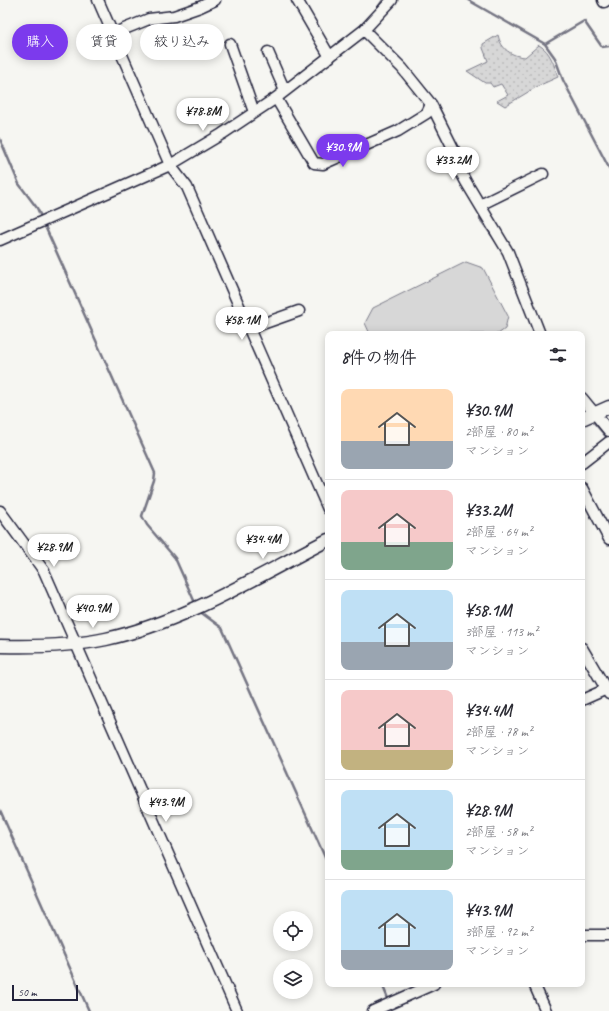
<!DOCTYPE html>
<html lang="ja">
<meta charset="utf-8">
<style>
body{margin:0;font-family:Caveat,"Klee One",sans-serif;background:#f7f7f7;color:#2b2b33;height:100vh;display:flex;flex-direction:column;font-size:15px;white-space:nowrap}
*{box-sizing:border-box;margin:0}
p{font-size:13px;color:#7c7c81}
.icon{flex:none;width:22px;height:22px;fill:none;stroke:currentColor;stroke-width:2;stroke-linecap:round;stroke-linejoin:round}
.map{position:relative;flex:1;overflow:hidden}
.drawer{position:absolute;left:325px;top:331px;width:260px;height:656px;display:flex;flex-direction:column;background:#fff;border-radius:8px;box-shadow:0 2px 10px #0003}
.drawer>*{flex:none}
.guide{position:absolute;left:12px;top:24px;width:253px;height:36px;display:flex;gap:8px}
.controls{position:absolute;left:273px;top:911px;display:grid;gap:8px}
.controls a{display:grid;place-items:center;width:40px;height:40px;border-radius:50%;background:#fff;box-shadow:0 2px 10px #0003;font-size:20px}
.scale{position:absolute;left:12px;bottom:10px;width:66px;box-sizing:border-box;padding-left:4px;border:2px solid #22223b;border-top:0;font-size:11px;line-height:14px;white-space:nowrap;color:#22223b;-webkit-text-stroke:3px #f6f6f2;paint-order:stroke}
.price{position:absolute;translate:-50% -34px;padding:0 9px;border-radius:14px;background:#fff;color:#222;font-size:13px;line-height:26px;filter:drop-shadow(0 1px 2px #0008)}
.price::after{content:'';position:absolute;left:50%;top:24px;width:12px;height:9px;margin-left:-6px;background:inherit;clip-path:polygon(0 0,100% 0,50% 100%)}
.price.current{background:#7c3aed;color:#fff}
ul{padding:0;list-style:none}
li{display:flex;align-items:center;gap:12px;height:100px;padding:0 16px}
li+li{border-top:1px solid #e1e1e2}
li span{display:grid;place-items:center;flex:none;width:112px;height:80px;border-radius:8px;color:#555}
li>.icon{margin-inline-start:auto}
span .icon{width:48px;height:48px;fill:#fffc;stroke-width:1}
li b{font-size:17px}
h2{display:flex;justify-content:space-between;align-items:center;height:48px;padding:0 16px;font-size:17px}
.pill{padding:0 14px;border-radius:18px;background:#fff;box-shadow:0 2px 10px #0003;font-size:14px;line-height:36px}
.pill.current{background:#7c3aed;color:#fff}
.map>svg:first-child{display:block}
.grass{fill:url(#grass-dots);stroke:#7c7c89}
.pitch{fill:#d7d7d7;stroke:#7c7c89}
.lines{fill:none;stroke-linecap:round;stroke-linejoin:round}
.stream{stroke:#757583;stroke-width:2.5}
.minor-casing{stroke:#22223b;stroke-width:13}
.tertiary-casing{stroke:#22223b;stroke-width:15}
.minor{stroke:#f6f6f2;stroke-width:10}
.tertiary{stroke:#f6f6f2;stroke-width:12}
</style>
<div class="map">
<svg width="609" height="1011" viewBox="0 0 609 1011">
<defs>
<pattern id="grass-dots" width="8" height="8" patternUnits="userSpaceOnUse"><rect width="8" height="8" fill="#d7d7d7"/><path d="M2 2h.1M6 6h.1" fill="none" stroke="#b8b8b9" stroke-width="1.8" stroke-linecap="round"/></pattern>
</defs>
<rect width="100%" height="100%" fill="#f6f6f2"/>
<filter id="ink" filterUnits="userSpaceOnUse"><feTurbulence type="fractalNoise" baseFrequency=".025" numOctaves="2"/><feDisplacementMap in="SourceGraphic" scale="8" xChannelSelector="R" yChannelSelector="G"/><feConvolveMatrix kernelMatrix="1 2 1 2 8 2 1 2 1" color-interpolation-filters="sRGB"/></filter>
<g filter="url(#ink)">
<!-- grass -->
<path class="grass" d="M498 35C501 49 511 56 525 57L539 45C551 52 554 65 558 77L538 86 505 106 497 101 508 95 501 84 493 87 490 83H485L467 71 488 61 483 48V44Z"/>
<!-- pitch -->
<path class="pitch" d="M466 262 483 268 508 316 505 329 498 334H370L365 323 373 308Z"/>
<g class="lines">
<!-- stream -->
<path class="stream" d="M468 0 545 44 555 58 563 80 609 168
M375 12 383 0
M545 44 584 21 602 47 609 46
M418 80 436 102 445 121
M0 139 19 184 37 208 42 219
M481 214 480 219 496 241
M44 224 155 473 154 481 142 516 147 525 175 558 196 605
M582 408 587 414
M591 419 609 440
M199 611 222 628 328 864
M0 810 89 1011
M382 984 389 1001"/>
<defs>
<path id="minor" d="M98 0 170 165 187 187 328 509
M297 0 330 57
M603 0 604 2 607 0
M364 30 402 68 431 104 456 154 459 169 466 182 508 252 540 334
M112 34 149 19 174 16 200 7 215 0
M230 44 254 112
M268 52 285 91
M276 98 314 163 323 164 398 131 427 113 431 104
M480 205 543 174
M0 240 170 165 222 134 276 98 364 30 392 0
M248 329 299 311
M582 398 609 431
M582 463 609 442
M582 488 609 539
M0 511 44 571 237 1011
M582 648 609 694
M582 700 609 688
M582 935H609
M534 984 546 1011
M373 1011 434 984"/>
<path id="tertiary" d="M582 419 609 407
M0 646C35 647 72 646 106 639 185 622 257 576 328 540"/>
</defs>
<!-- minor casing -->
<use href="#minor" class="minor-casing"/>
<!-- tertiary casing -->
<use href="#tertiary" class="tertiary-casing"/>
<!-- minor -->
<use href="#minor" class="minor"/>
<!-- tertiary -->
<use href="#tertiary" class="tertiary"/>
</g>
</g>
</svg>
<div class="controls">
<a><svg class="icon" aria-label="locate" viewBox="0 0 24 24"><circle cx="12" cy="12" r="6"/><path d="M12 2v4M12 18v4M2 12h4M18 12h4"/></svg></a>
<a><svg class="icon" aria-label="layers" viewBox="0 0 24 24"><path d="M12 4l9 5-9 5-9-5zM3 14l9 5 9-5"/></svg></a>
</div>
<div class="scale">50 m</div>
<b class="price" style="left:203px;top:132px">¥78.8M</b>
<b class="price current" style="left:343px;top:168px">¥30.9M</b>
<b class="price" style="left:453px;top:181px">¥33.2M</b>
<b class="price" style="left:242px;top:341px">¥58.1M</b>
<b class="price" style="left:263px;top:560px">¥34.4M</b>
<b class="price" style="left:54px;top:568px">¥28.9M</b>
<b class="price" style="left:93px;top:629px">¥40.9M</b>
<b class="price" style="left:166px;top:823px">¥43.9M</b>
<div class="guide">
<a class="pill current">購入</a>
<a class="pill">賃貸</a>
<a class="pill">絞り込み</a>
</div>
<section class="drawer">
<h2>8件の物件<svg class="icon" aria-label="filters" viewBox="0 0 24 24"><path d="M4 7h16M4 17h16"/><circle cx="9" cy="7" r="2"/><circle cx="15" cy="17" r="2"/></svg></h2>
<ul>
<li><span style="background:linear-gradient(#ffd9b3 65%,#9aa5b1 0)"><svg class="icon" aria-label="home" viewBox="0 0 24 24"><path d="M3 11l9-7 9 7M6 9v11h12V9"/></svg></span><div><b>¥30.9M</b><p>2部屋 · 80 m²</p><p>マンション</p></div></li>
<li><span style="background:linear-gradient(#f6c9c9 65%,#7fa58c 0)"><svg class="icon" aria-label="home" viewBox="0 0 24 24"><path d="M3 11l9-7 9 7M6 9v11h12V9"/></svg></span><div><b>¥33.2M</b><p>2部屋 · 64 m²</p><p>マンション</p></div></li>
<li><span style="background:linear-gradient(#bfe0f5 65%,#9aa5b1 0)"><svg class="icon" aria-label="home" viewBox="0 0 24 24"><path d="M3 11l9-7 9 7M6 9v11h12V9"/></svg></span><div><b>¥58.1M</b><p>3部屋 · 113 m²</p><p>マンション</p></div></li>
<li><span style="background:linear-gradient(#f6c9c9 75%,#c2b280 0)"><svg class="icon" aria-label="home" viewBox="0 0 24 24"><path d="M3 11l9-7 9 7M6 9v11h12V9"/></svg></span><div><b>¥34.4M</b><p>2部屋 · 78 m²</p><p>マンション</p></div></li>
<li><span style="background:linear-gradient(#bfe0f5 75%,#7fa58c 0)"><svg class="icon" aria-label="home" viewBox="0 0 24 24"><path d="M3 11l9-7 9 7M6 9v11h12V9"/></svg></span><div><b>¥28.9M</b><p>2部屋 · 58 m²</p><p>マンション</p></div></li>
<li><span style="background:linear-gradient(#bfe0f5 75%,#9aa5b1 0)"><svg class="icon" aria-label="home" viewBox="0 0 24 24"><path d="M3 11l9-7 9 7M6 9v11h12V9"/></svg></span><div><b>¥43.9M</b><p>3部屋 · 92 m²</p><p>マンション</p></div></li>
</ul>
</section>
</div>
